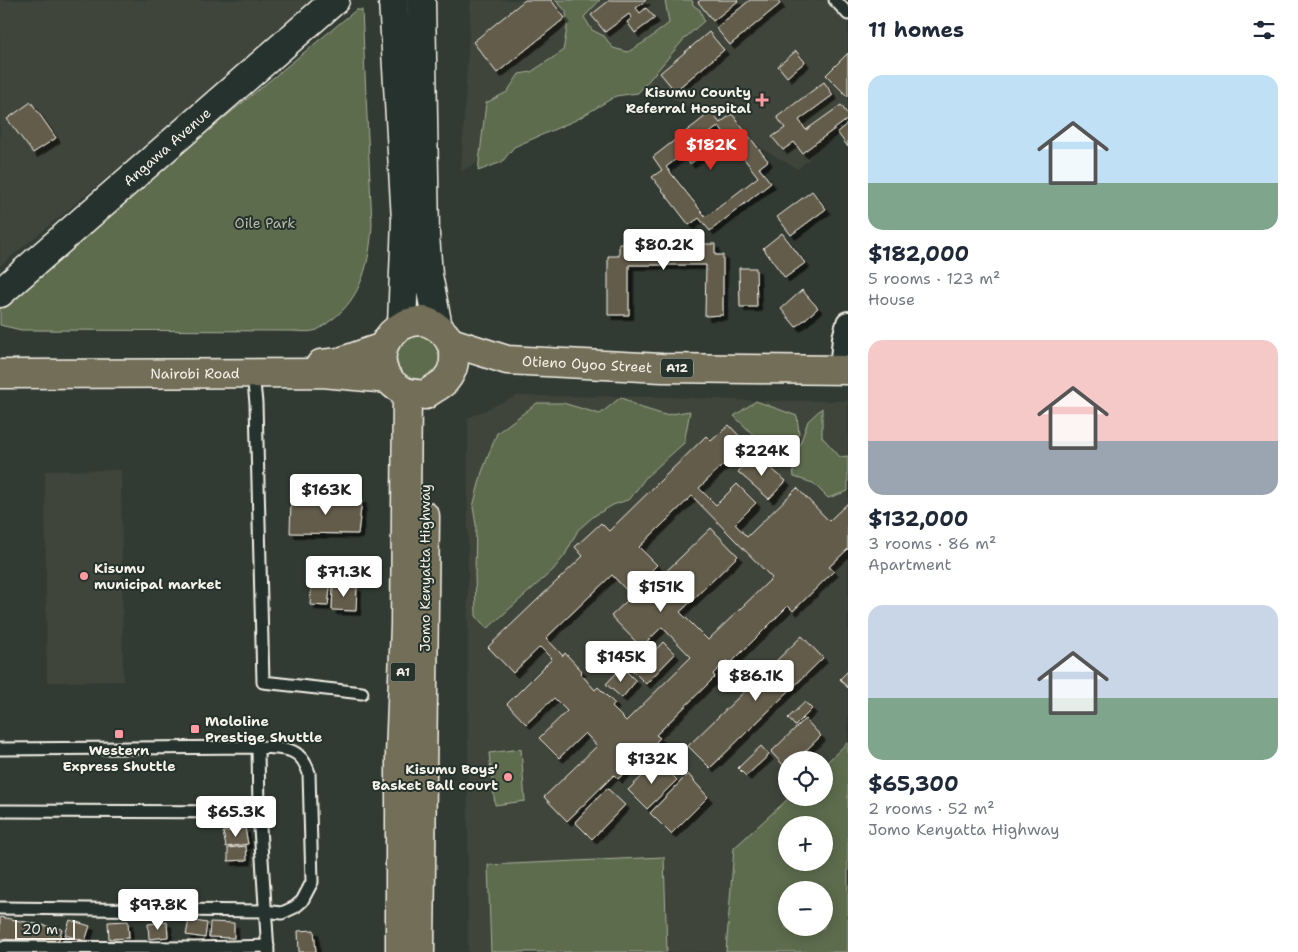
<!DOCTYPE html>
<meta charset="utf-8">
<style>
body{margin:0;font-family:"Shantell Sans",sans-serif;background:#f6f6f7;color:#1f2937;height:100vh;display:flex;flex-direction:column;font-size:19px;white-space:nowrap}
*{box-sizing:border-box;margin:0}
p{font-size:16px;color:#747a83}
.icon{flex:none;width:28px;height:28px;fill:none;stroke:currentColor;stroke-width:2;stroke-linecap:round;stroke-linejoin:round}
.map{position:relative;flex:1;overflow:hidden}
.details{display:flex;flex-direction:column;background:#fff;width:450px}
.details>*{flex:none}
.buttons{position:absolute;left:778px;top:751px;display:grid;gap:10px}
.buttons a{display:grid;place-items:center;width:55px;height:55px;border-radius:50%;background:#fff;box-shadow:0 2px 12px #0003;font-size:25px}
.scale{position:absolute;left:15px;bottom:12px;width:60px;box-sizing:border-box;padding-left:5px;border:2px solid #f4f1e8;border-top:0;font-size:14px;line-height:18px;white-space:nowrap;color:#f4f1e8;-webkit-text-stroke:4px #26332d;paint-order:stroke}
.price{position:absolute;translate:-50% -42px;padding:0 11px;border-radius:5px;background:#fff;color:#222;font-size:16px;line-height:32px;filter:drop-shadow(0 1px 2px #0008)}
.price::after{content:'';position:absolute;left:50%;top:30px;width:15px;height:11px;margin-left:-8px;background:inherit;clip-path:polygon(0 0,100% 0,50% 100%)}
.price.on{background:#d93025;color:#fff}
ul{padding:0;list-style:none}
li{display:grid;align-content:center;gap:10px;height:265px;padding:0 20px}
li span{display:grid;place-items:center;height:155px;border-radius:15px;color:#555}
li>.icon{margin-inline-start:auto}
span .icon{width:90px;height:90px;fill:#fffc;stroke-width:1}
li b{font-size:21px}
h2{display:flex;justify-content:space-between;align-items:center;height:60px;padding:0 20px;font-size:21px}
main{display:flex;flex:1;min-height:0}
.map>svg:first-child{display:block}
.built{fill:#41453a;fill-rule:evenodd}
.green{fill:#5d6c4e;stroke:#a8ae9b;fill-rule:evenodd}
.building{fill:#635c4b;stroke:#f4f1e8;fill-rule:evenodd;filter:url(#shadow)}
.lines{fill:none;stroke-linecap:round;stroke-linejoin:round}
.lane-casing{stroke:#f4f1e8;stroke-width:15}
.street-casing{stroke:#f4f1e8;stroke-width:26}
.secondary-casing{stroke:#f4f1e8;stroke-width:31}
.highway-casing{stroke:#f4f1e8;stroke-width:31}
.lane{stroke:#26332d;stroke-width:11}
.street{stroke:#26332d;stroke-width:22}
.secondary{stroke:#26332d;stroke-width:28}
.highway{stroke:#726e59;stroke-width:28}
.poi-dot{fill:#ff9aa2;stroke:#26332d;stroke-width:2}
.labels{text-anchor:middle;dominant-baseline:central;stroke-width:4;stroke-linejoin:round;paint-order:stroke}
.shield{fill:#26332d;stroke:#b6b8b0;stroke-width:1}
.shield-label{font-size:12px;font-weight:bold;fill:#f4f1e8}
.poi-label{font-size:14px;font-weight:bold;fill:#f4f1e8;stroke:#26332d;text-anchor:end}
.street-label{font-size:14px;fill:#f4f1e8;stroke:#26332d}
.park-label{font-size:14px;fill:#b8bcaa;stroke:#26332d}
</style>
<main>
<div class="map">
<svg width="848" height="952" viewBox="0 0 848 952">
<defs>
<filter id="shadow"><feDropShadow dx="4.5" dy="4.5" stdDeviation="0" flood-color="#0009"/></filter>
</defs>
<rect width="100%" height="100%" fill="#323b33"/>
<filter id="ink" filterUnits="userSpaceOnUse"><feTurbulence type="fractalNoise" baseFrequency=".02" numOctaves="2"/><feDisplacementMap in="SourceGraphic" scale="10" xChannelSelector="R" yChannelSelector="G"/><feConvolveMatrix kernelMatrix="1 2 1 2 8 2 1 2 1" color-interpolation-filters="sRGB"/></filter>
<g filter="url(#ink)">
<!-- built -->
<path class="built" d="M0 0H322L0 266Z
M471 0H848V121L798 169 639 80 461 171Z
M516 396 668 397 756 401H848V952H468V418ZM786 760H824V798H786ZM786 825H824V862H786ZM786 890H824V928H786Z
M121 470 123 681 47 682 45 471Z"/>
<!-- green -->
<path class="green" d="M555 0H600L584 17 592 30 604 36 613 48 628 52 646 41 669 23 665 0H692L693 5 700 10 704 21 685 38 638 93 616 96 576 120 514 147 502 162 478 171 486 103 507 92 519 74 531 72 563 51 567 28 566 11Z
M356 10H362L372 224C370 261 362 299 330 321 326 324 321 328 317 330 309 333 297 331 289 331L21 330 0 325V301Z
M409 325 450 347 433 385 398 384 389 342Z
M621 397 639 407 665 415 690 411 684 443 646 477 630 499 613 505 594 516 578 530 565 555 553 570 487 629 476 616 475 573 476 525 473 507 482 472 497 433 537 403H563L600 414Z
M756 401 797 416 799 434 784 450 766 447 734 416Z
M822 408V437L840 457 848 456V491L828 498 813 483 794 477 792 461 800 444 808 421Z
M848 742V952H726L734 848 789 798H824V765ZM786 825H824V862H786ZM786 890H824V928H786Z
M521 749 525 801 495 805 489 753Z
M664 857 667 952H491L488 865Z"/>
<!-- building -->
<path class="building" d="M525 0H551L565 18 497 73 473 42Z
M610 0H646L636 8 640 13 646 8 655 18 635 33 627 22 632 18 629 14 605 32 591 15Z
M701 0H737L738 1 713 21 698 2Z
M750 0H777L780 4 730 45 716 28Z
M709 32 724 50 675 91 660 73Z
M796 51 805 62 787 77 778 66Z
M848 53V97L826 75Z
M824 82 833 95 799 120 806 130 841 105 848 115V119L802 153 794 142 783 150 772 137 785 128 777 117Z
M31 102 56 138 33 153 7 119Z
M711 112 720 123 732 114 768 161 759 168 771 183 710 231 699 218 689 225 652 177 662 170 653 157ZM719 126 758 177 706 217 666 167 683 154 690 164 711 148 703 138Z
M848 123V147L837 132Z
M812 191 826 209 791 235 777 217Z
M782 233 805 263 785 278 763 248Z
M619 244H715V255H723V315L705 316 706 265H629V315H608V256H619Z
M739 268H756L757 307H740Z
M802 290 818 308 796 327 781 309Z
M729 425 746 443 699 488 716 505 737 484 756 503 735 524 747 537 797 488 829 521 848 503V549L829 567 834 571 793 611 788 606 730 664 727 660 713 674 715 677 656 735 660 738 618 779 614 775 567 821 544 797 597 746 585 733 559 758 539 738 567 711 554 698 526 724 507 704 552 659 540 647 513 673 488 647 583 556 575 547 601 523 609 531 706 436 711 441ZM692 496 772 578 708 640 680 612 738 556 711 528 654 583 646 576 657 565 639 547ZM612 575 632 596 611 616 641 647 662 627 691 657 626 721 612 707 615 704 598 687 595 690 580 673 582 671 565 653 563 656 546 638Z
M754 454 786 481 769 499 738 472Z
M362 499 358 534 290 533 291 500Z
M312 578 331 579 328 606 310 605Z
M333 586 357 587 356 611 332 610Z
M802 636 823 658 710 768 688 746Z
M663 642 675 654 646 684 617 655 629 644 647 659Z
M622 667 636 681 622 698 606 684Z
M848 671V688L840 679Z
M805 702 812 709 795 726 788 718Z
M805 719 821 736 796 760H786V768L771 752Z
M761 746 769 755 746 776 738 768Z
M658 761 677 780 647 809 628 790Z
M688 774 708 797 671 834 650 813Z
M607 788 625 805 592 839 575 822Z
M245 828 248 844 226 847 223 832Z
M246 846 247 860 228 861V848Z
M0 917 62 929 58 942 0 939Z
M70 920 90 926 85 941 65 935Z
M189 920 207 923 205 938 186 935Z
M128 921 129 938 109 939 108 922Z
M167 922 168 937 149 939 148 924Z
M210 922 234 923V938L209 937Z
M314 930 316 952H299L298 931Z"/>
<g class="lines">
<defs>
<path id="lane" d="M835 0 848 14
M253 374 256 403 263 682 362 693
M258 747 259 812 268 952
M0 749 258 747C283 749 300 745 309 773L312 882 302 901 295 907 282 913 264 911 0 908
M0 811 259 812
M0 950 5 947 195 948
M191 952 195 948 268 946"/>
<path id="street" d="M841 370 844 338 848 323"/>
<g id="secondary">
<path d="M393 0 406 220 402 325"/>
<path d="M421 0 425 235 428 275 438 327"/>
<path id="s1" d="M0 293 335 0"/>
</g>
<g id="highway">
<path d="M424 321C450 329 465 358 445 381 440 386 431 390 425 395 419 394 411 394 406 392 365 375 379 320 424 321Z"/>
<path id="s2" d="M451 342 507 360 662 368 848 370"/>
<path d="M321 364 340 362 383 347"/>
<path id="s3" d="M0 374 322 373 389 379"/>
<path d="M400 952V755L405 625 407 393"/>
<path d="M420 952 425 516"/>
</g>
</defs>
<!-- lane casing -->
<use href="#lane" class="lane-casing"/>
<!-- street casing -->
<use href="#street" class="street-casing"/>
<!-- secondary casing -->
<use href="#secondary" class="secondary-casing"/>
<!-- highway casing -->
<use href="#highway" class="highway-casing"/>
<!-- lane -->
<use href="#lane" class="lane"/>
<!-- street -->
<use href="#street" class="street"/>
<!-- secondary -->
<use href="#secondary" class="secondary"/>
<!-- highway -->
<use href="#highway" class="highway"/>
</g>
</g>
<!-- markers -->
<g class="poi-dot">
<path d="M759.5 92.5h5v5h5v5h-5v5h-5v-5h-5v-5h5z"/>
<circle cx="84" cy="576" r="5"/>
<rect x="190" y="724" width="10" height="10" rx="2.5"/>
<rect x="114" y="729" width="10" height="10" rx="2.5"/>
<circle cx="508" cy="777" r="5"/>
</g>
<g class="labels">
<!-- shield labels -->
<g class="shield">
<rect x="661" y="358.5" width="32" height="19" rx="4"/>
<rect x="390.5" y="662.5" width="25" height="19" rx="4"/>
</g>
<g class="shield-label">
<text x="677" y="368">A12</text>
<text x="403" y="672">A1</text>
</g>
<!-- poi labels -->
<g class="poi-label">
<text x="751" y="92">Kisumu County<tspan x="751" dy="16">Referral Hospital</tspan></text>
<text x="94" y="568" text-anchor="start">Kisumu<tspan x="94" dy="16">municipal market</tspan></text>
<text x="205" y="721" text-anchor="start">Mololine<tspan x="205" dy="16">Prestige Shuttle</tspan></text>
<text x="119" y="750" text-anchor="middle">Western<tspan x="119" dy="16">Express Shuttle</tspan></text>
<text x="498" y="769">Kisumu Boys'<tspan x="498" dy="16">Basket Ball court</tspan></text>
</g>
<!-- street labels -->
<g class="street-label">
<text stroke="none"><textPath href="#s1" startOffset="222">Angawa Avenue</textPath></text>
<text stroke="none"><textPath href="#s2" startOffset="139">Otieno Oyoo Street</textPath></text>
<text stroke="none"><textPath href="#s3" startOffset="195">Nairobi Road</textPath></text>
<text transform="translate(425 568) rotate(-90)">Jomo Kenyatta Highway</text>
</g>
<!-- park labels -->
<g class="park-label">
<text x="265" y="223">Oile Park</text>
</g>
</g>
</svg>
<div class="buttons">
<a><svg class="icon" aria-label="locate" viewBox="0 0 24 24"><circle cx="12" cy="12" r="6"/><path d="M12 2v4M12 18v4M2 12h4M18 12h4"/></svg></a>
<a>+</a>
<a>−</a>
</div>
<div class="scale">20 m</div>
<b class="price on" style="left:711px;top:171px">$182K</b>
<b class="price" style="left:664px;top:271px">$80.2K</b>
<b class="price" style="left:762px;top:477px">$224K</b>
<b class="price" style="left:326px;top:516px">$163K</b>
<b class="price" style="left:344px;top:598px">$71.3K</b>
<b class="price" style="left:661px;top:613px">$151K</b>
<b class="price" style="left:621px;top:683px">$145K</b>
<b class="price" style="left:756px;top:702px">$86.1K</b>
<b class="price" style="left:652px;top:785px">$132K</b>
<b class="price" style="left:236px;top:838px">$65.3K</b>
<b class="price" style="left:158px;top:931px">$97.8K</b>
</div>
<section class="details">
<h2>11 homes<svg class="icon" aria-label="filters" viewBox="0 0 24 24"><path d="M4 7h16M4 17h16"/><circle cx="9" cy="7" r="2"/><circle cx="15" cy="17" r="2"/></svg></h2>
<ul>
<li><span style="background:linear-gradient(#bfe0f5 70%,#7fa58c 0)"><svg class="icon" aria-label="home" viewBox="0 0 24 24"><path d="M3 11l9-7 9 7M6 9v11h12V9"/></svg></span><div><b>$182,000</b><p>5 rooms · 123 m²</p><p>House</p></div></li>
<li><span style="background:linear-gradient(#f6c9c9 65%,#9aa5b1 0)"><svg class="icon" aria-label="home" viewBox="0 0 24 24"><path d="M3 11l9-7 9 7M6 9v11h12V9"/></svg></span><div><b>$132,000</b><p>3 rooms · 86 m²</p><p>Apartment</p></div></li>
<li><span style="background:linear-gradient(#c9d6e8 60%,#7fa58c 0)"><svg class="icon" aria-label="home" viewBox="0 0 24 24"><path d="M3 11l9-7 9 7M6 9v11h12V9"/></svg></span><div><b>$65,300</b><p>2 rooms · 52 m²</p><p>Jomo Kenyatta Highway</p></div></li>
</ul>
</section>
</main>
